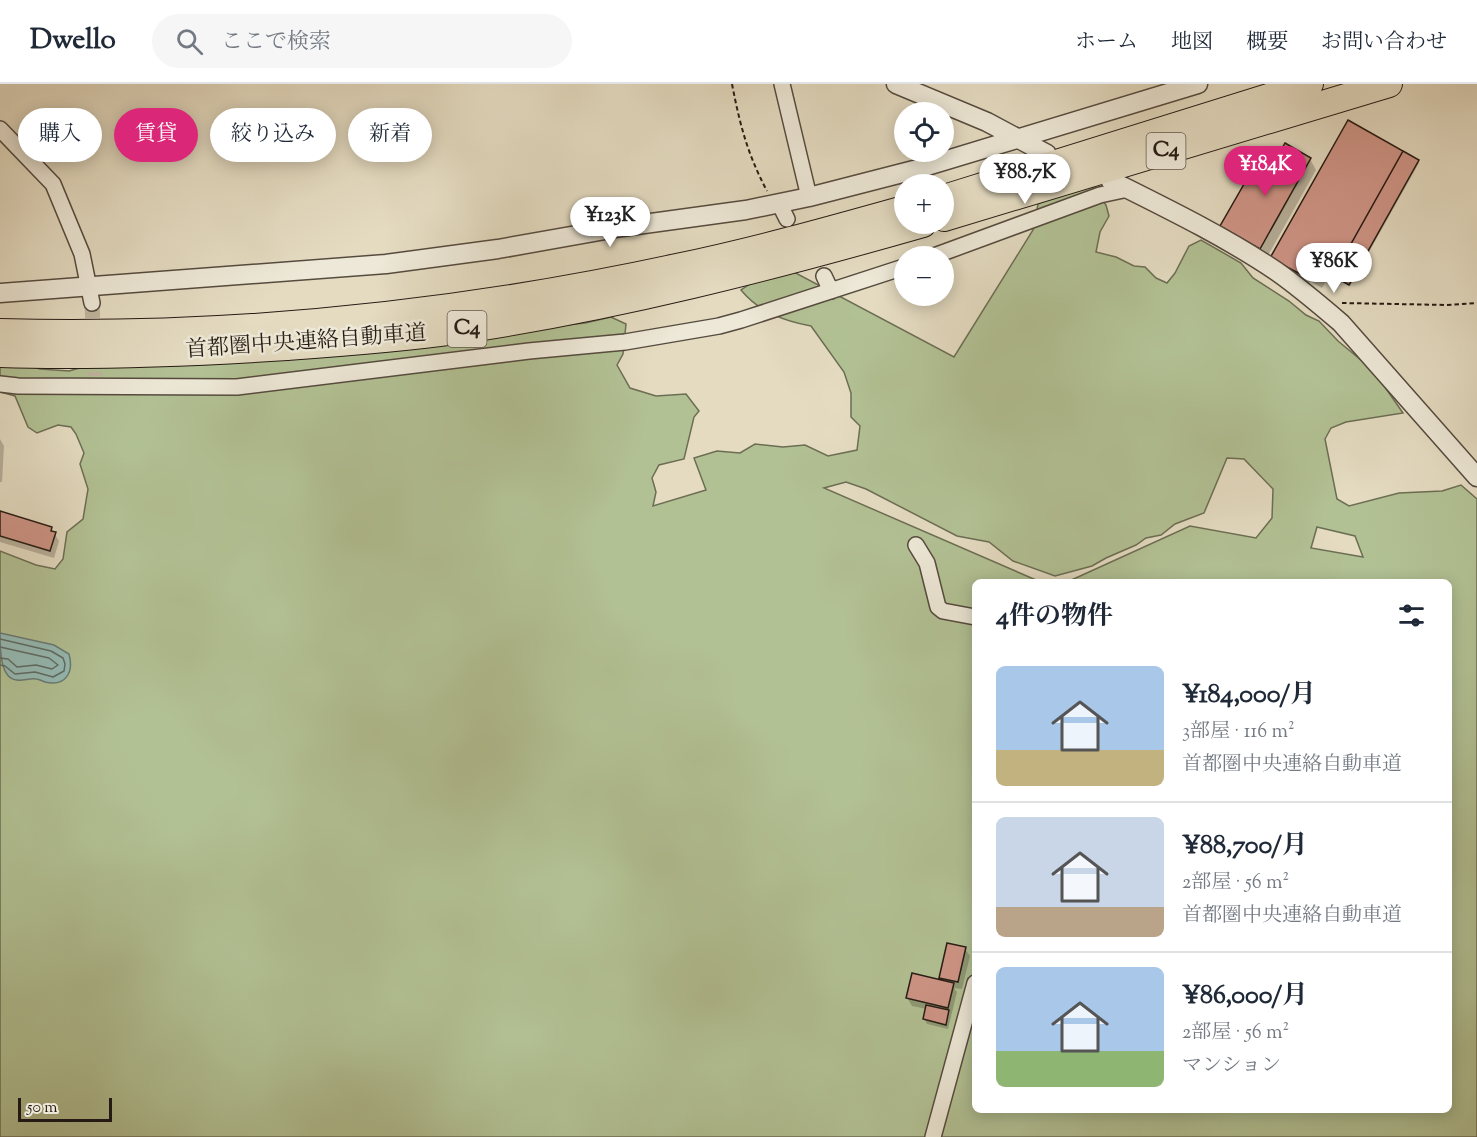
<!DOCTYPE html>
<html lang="ja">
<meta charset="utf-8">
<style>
body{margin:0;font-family:"Sorts Mill Goudy","Noto Serif JP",serif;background:#f6f6f7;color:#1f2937;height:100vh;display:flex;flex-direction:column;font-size:22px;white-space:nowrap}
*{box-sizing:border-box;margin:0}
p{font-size:20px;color:#747a83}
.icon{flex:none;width:33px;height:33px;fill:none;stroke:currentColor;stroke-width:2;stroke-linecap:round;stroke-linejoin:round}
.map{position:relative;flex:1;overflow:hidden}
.panel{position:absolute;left:972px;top:495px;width:480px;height:534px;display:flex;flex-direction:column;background:#fff;border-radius:9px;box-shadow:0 3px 15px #0003}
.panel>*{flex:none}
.banner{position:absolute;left:18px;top:24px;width:570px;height:54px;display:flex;gap:12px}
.tools{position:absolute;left:894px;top:18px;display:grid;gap:12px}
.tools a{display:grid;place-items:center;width:60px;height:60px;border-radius:50%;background:#fff;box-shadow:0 3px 15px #0003;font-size:30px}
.scale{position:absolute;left:18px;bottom:15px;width:94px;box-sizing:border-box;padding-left:6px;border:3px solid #261b14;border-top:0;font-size:16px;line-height:21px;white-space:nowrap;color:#261b14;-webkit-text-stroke:4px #ede8d7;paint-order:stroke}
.price{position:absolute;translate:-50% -51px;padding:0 14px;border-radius:21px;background:#fff;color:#222;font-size:20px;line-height:39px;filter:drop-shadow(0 2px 3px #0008)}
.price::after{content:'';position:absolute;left:50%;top:36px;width:18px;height:14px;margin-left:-9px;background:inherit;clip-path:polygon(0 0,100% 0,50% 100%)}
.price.on{background:#db2777;color:#fff}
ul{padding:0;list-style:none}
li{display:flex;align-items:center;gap:18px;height:150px;padding:0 24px}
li+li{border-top:2px solid #e0e1e3}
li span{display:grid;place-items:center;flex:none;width:168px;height:120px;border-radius:9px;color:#555}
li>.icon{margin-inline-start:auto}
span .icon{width:72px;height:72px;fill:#fffc;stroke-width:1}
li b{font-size:26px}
h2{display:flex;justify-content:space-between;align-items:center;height:72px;padding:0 24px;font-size:26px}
.chip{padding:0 21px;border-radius:27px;background:#fff;box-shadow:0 3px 15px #0003;font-size:21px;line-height:54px}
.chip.on{background:#db2777;color:#fff}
header{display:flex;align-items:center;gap:36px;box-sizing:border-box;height:84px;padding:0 30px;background:#fff;border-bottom:2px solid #e0e1e3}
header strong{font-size:28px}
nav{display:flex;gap:33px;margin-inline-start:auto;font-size:21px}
.search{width:420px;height:54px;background:#f6f6f7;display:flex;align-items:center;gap:15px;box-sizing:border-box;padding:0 21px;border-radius:33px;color:#747a83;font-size:22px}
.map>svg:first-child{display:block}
.green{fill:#b2c194;stroke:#6c6e54;stroke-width:1.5;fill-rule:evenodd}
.water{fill:#95bbb5;stroke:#697b75;stroke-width:1.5}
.shadow{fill:#0003}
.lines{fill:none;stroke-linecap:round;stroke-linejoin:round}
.shore{stroke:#5e6b64;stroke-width:1.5}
.building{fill:#cf9587;stroke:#261b14;stroke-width:1.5}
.minor-tunnel{stroke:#beb59e;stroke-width:15;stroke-dasharray:15 8;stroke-linecap:butt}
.minor-casing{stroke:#564b3f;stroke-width:18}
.tertiary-casing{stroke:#564b3f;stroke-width:21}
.motorway-casing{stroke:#261b14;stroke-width:28}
.path{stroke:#261b14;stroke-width:2;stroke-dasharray:4.5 3;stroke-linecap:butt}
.minor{stroke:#ede8d7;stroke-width:15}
.tertiary{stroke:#ede8d7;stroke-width:18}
.motorway{stroke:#e4dbc1;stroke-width:26}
.labels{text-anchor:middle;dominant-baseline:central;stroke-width:5;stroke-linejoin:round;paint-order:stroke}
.shield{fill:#ede8d7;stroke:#62584e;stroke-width:1.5}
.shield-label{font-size:21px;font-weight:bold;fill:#261b14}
.street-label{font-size:22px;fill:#261b14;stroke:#ede8d7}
</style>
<header>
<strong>Dwello</strong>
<div class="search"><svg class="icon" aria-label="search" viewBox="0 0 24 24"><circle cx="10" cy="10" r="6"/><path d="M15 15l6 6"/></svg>ここで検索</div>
<nav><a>ホーム</a><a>地図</a><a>概要</a><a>お問い合わせ</a></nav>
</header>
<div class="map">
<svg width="1477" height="1053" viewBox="0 0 1477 1053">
<rect width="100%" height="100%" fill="#e4dbc1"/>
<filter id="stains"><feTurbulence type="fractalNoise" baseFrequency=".00333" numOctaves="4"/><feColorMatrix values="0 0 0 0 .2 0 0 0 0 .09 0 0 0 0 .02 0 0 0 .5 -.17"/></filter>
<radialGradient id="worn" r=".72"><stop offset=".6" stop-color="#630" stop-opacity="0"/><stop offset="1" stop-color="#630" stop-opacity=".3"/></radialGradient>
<!-- green -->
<path class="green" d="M1093 103 1106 121 1109 132 1100 148 1096 168 1116 173 1134 182 1145 183 1156 194 1167 199 1175 189 1189 162 1201 156 1241 179 1253 194 1289 217 1306 231 1319 237 1338 257 1373 286 1403 329 1346 338 1331 344 1325 355 1337 415 1349 422 1399 409 1442 407 1461 401 1477 415V1053H0V467L36 481 55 485 63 475 67 448 83 435 88 405 80 380 84 369 76 350 71 343 58 341 37 349 28 343 15 312 0 308V280H24L40 285 69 287 83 283 115 280 126 283 157 278 558 242 585 239 611 233 626 240 623 270 617 281 630 304 656 312 686 310 699 327 694 333 684 375 659 381 652 394 656 408 653 422 706 406 694 374 717 367 740 369 755 360 783 363 805 361 828 372 857 366 860 342 851 333V309L844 288 811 242C784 237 759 228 741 206L756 196 792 187 954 273 1033 146 1038 120 1059 110ZM1227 374 1244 375 1273 405 1272 434 1256 454 1190 442 1067 498H1449V1026H975V498H1054L1036 496 824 404 846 398 866 405 957 452 989 458 1013 477 1055 492 1092 482 1106 474 1136 461 1146 454 1161 451 1175 440 1204 429ZM1317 443 1355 452 1363 473 1311 464Z"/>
<!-- water -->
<path class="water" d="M0 549 54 561 69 570C74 588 66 603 45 598 42 597 39 595 36 595 30 594 23 597 17 596 0 595 0 565 0 549Z"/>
<!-- shadow -->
<path class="shadow" d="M1310 75 1316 86 1266 175 1228 153 1222 142 1269 91Z
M1418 78 1419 79 1350 202 1341 197 1339 202 1327 195 1322 204 1310 197 1308 201 1278 184Z
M0 355 4 362 2 398H0Z
M0 428 51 444 59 457 54 474 0 458Z
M965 865 970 872 962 905 954 904 957 908 948 945 927 940 924 935 927 925 912 922 907 914 943 898 940 893Z"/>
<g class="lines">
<!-- shore -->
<path class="shore" d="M0 555 51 567 63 574 65 580 64 587 53 593 35 588 15 590 5 582 0 581
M0 563 49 574 58 581 52 585 36 581 17 583 8 575 0 574"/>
</g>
<!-- building -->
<path class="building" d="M1348 36 1403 67 1333 192 1321 186 1316 194 1304 187 1302 191 1270 174Z
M1285 59 1311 74 1260 165 1220 142 1255 81 1268 89Z
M1403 67 1419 76 1349 201 1333 192Z
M0 427 52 443 51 447 56 448 50 467 0 452Z
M947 859 966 863 958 898 939 894Z
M912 889 954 899 948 924 906 914Z
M926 921 949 926 946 941 923 935Z"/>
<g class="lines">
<!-- minor-tunnel -->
<path class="minor-tunnel" d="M92 219 95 292"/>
<defs>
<path id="minor" d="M782 0 809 113
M0 45 53 100 82 170 92 219
M779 119 787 135
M934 172 1100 111 1128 105
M824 192 831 207
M0 300 18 302 237 303 529 267 625 258 719 242 741 236 904 183
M916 461 927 479 938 523 943 527 975 533
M933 1053 975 899"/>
<path id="tertiary" d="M896 0 987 38 1047 70
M1110 96C1166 124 1224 152 1276 187 1299 203 1320 221 1341 239L1477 393
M0 209 386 180 498 165 622 143 746 126 809 113 914 86 1198 0"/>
<path id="motorway" d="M944 114 1310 0
M944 134 1389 0
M0 248C227 254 455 231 677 183 754 167 829 146 904 125
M0 270C96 273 192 269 287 263 343 259 400 255 456 247 614 224 769 184 923 140"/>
</defs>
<!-- minor casing -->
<use href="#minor" class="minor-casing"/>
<!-- tertiary casing -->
<use href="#tertiary" class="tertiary-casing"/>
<!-- motorway casing -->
<use href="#motorway" class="motorway-casing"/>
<!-- path -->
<path class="path" d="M732 0C740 41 747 69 767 107
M1342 219 1447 221 1477 219"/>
<!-- minor -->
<use href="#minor" class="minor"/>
<!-- tertiary -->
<use href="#tertiary" class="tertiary"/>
<!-- motorway -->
<use href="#motorway" class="motorway"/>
</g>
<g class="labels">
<!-- shield labels -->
<g class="shield">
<rect x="1146.5" y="49" width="39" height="36" rx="4.5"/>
<rect x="447.5" y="227" width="39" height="36" rx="4.5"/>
</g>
<g class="shield-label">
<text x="1166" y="67">C4</text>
<text x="467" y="245">C4</text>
</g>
<!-- street labels -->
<g class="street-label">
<text transform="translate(306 259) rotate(-4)">首都圏中央連絡自動車道</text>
</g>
</g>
<rect width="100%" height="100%" filter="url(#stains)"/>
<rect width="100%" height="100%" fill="url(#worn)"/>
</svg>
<div class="tools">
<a><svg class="icon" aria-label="locate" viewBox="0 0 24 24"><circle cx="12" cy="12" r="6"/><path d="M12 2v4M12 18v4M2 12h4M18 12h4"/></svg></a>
<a>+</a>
<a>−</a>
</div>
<div class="scale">50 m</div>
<b class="price on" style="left:1265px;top:113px">¥184K</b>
<b class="price" style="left:1025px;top:121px">¥88.7K</b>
<b class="price" style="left:610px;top:164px">¥123K</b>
<b class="price" style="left:1334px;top:210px">¥86K</b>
<div class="banner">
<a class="chip">購入</a>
<a class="chip on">賃貸</a>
<a class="chip">絞り込み</a>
<a class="chip">新着</a>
</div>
<section class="panel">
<h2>4件の物件<svg class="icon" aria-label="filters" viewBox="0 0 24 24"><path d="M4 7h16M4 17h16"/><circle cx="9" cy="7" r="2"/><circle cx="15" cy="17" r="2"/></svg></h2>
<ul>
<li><span style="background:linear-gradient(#a9c7e8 70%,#c2b280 0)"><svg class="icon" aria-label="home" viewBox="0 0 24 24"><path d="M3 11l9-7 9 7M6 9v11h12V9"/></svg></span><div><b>¥184,000/月</b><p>3部屋 · 116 m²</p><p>首都圏中央連絡自動車道</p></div></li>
<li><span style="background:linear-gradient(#c9d6e8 75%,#b9a48a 0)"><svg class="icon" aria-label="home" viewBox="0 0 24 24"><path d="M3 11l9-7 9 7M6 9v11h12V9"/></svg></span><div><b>¥88,700/月</b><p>2部屋 · 56 m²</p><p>首都圏中央連絡自動車道</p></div></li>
<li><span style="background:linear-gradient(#a9c7e8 70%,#8fb573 0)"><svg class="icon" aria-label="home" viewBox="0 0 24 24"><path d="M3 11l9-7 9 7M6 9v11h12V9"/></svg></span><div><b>¥86,000/月</b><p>2部屋 · 56 m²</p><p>マンション</p></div></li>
</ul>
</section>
</div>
